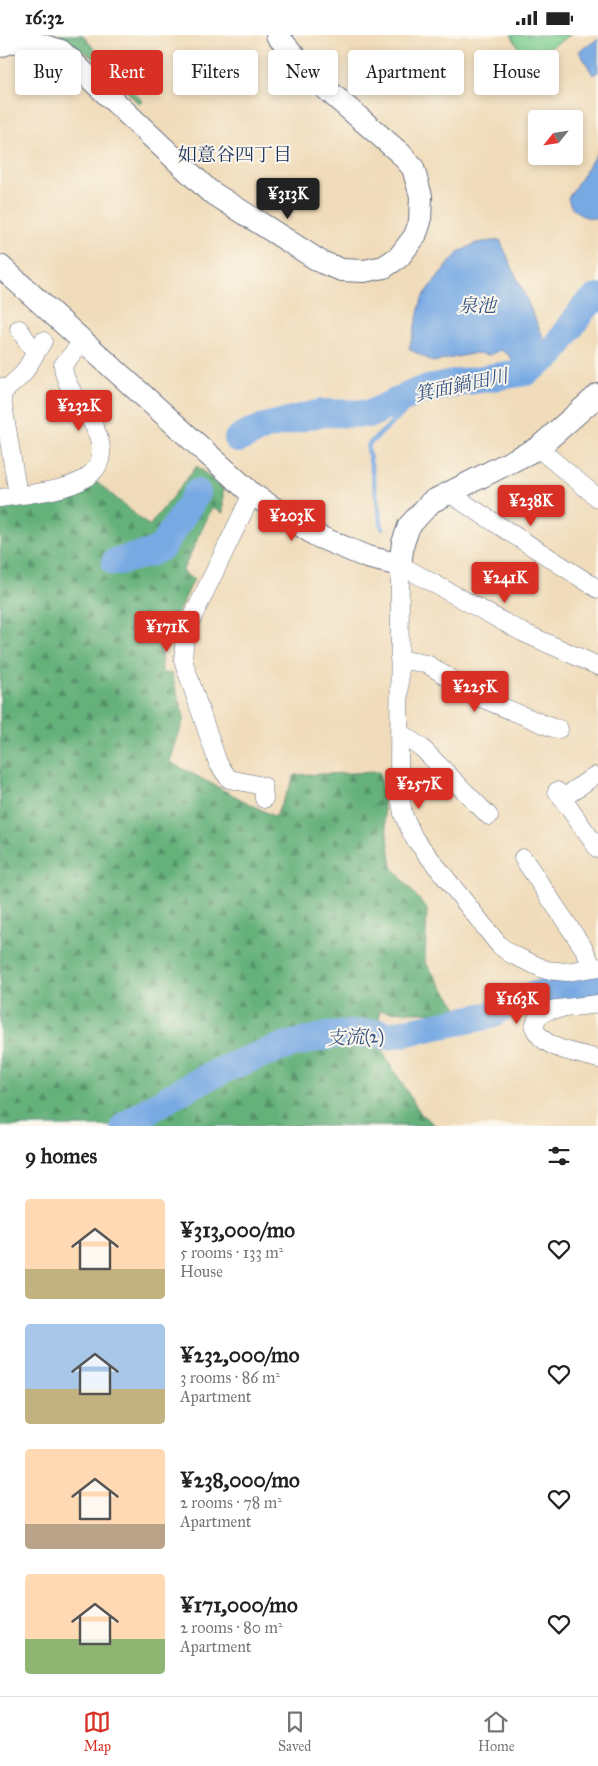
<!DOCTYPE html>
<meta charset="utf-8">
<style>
body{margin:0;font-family:"IM FELL Great Primer","Noto Serif JP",serif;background:#f6f6f6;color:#222;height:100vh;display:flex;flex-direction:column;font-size:19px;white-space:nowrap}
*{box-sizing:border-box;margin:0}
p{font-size:16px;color:#767676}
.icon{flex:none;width:28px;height:28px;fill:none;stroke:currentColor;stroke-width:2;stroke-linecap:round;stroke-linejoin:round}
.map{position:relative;height:1091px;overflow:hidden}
.details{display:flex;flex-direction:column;background:#fff;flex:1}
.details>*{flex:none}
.guide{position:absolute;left:15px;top:15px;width:569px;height:45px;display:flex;gap:10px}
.needle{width:32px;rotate:240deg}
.tools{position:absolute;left:528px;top:75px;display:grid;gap:10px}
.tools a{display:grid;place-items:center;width:55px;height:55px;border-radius:5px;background:#fff;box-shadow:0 2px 8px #0003;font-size:25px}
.price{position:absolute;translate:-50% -42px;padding:0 11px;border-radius:5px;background:#d93025;color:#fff;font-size:16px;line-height:32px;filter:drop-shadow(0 1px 2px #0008)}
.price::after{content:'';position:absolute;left:50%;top:30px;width:15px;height:11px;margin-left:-8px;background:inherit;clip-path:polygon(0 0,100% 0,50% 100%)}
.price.current{background:#222;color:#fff}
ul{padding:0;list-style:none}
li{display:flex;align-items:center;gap:15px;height:125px;padding:0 25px}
li span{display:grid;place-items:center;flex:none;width:140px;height:100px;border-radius:5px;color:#555}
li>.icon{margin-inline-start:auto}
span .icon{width:60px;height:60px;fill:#fffc;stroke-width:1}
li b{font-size:21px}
h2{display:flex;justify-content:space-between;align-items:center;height:60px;padding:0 25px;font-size:21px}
.chip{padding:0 18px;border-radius:5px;background:#fff;box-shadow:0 2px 8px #0003;font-size:18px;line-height:45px}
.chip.current{background:#d93025;color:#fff}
.status{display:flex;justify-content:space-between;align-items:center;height:35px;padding:0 25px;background:#fff;direction:ltr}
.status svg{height:14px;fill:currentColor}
.tabs{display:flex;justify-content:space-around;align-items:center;height:70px;border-top:1px solid #e0e0e0;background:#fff;font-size:14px;color:#767676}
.tabs a{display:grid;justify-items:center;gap:2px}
.tabs .current{color:#d93025}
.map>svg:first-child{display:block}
.forest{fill:url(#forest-firs);stroke:#40706c}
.pitch{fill:#7cce8f;stroke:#4c7e76}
.water{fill:#77a9e3;stroke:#496ca0}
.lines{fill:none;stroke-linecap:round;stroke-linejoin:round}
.stream{stroke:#77a9e3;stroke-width:4.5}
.river{stroke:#77a9e3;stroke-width:28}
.minor-casing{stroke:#666c7e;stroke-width:19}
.tertiary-casing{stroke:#666c7e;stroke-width:24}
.minor{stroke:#fff;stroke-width:18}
.tertiary{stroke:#fff;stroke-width:22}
.labels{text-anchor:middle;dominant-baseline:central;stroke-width:4;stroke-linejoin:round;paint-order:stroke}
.neighbourhood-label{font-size:19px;fill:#1b2f5e;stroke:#fbf7ec}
.water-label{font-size:19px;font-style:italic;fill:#375486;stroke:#fbf7ec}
</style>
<div class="status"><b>16:32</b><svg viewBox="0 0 49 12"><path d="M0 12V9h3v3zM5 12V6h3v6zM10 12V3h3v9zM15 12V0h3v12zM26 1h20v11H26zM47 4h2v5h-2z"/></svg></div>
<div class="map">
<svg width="598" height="1091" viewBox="0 0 598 1091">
<defs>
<pattern id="forest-firs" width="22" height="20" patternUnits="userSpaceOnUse" patternTransform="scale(1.25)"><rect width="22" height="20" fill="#65b17a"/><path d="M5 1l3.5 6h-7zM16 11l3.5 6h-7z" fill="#529067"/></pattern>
</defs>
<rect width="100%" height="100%" fill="#fbf7ec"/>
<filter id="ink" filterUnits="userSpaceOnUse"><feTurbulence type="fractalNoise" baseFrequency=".02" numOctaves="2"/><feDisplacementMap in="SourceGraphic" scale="10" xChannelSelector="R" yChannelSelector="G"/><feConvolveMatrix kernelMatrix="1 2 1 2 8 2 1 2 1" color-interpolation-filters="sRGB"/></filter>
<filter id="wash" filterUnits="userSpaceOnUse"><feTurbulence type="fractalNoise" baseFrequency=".0096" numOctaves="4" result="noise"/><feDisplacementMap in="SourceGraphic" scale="20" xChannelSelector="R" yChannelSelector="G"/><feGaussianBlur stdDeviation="1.12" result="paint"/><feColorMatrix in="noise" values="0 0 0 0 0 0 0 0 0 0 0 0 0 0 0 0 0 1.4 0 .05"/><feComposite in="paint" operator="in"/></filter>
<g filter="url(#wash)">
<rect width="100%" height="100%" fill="#f0dcba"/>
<!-- forest -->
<path class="forest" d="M59 0H83L103 25 143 66 139 69 97 26Z
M197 431 223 454V478L212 473 182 537 194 544 173 588 160 595 162 638 172 639 184 683 170 727 275 782 295 740 379 737 392 832 427 874 425 927 461 978 379 976 382 1016 421 1079 436 1091H0V472L75 459 97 447 149 491Z"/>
<!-- pitch -->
<path class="pitch" d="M511 0H570L528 27Z"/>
<!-- water -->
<path class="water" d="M598 4V37L593 40 579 16Z
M598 116V184H597C582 182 572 179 568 163Z
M500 205 545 306 531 323 516 330 509 320 501 315 490 320 476 318 433 327 409 314 422 263 445 233 459 217 476 208Z"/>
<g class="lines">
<!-- stream -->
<path class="stream" d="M382 493 368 414 369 409 430 354"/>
<!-- river -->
<path class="river" d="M238 404 264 392 320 378 370 379 419 356 462 347 526 337 552 319 585 271 598 262
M115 527 150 518 162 512 197 458
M125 1091C186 1049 255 1015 327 1001 344 998 363 999 381 998L387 1001 491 980 515 965 551 956 598 950"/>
</g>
</g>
<g filter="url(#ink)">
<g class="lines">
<defs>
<path id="minor" d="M19 294 35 318
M0 352 18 460
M1 359 23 339 43 306
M538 413 598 463
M447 457 598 554
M252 459 185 598 183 625 218 728 229 744 263 751 264 764
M0 463C47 456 134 454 88 381 78 365 64 349 63 330L82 307
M399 624 427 629 481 663 553 693 559 694
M598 631 522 597 400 530 399 754 403 779 414 803 499 910 511 919 546 935 567 937 598 932
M399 697 422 713 489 781
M557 756 598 814
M562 764 594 741
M523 823 584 914 593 933
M598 969 549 975 538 981 534 992C543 1015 576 1017 598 1024"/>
<path id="tertiary" d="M0 11 11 7 29 6 61 16 208 155 321 227 342 235 364 236 384 232 399 222 415 201 420 187 421 161 413 133 401 119 310 40 277 0
M0 231 252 459 317 501 367 522 400 530 403 508 409 491 431 467 538 413 598 360"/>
</defs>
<!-- minor casing -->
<use href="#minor" class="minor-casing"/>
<!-- tertiary casing -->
<use href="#tertiary" class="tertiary-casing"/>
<!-- minor -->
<use href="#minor" class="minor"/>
<!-- tertiary -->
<use href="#tertiary" class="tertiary"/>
</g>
</g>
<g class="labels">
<!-- neighbourhood labels -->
<g class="neighbourhood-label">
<text x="235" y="119">如意谷四丁目</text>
</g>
<!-- water labels -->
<g class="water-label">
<text x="477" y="270">泉池</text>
<text transform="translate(461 350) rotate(-12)">箕面鍋田川</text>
<text transform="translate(355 1002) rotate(-3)">支流(2)</text>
</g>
</g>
</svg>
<div class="tools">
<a><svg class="needle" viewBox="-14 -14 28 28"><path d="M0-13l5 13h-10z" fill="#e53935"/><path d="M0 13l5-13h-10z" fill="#767676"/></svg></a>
</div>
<b class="price current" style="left:288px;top:185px">¥313K</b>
<b class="price" style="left:79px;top:397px">¥232K</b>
<b class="price" style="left:531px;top:492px">¥238K</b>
<b class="price" style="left:292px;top:507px">¥203K</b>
<b class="price" style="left:505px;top:569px">¥241K</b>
<b class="price" style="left:167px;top:618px">¥171K</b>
<b class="price" style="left:475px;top:678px">¥225K</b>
<b class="price" style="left:419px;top:775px">¥257K</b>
<b class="price" style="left:517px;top:990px">¥163K</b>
<div class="guide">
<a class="chip">Buy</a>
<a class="chip current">Rent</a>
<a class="chip">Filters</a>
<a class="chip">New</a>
<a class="chip">Apartment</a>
<a class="chip">House</a>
</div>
</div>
<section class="details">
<h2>9 homes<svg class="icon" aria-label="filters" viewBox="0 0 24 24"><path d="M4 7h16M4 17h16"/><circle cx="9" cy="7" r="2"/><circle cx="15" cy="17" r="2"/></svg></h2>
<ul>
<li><span style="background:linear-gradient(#ffd9b3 70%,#c2b280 0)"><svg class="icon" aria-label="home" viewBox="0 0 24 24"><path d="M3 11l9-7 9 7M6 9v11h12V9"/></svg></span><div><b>¥313,000/mo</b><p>5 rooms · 133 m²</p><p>House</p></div><svg class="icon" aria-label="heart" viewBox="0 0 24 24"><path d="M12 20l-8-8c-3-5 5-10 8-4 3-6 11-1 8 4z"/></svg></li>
<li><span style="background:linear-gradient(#a9c7e8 65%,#c2b280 0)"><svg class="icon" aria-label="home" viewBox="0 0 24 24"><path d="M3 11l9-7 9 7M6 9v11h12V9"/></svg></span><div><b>¥232,000/mo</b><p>3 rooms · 86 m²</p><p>Apartment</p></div><svg class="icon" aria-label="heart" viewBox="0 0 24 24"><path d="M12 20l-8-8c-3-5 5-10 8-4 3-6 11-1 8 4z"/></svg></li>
<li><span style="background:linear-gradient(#ffd9b3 75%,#b9a48a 0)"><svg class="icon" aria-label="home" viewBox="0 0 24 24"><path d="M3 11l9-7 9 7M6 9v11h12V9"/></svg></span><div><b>¥238,000/mo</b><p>2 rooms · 78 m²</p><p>Apartment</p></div><svg class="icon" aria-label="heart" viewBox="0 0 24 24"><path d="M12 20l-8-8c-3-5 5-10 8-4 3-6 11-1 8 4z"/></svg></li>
<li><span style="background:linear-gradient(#ffd9b3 65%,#8fb573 0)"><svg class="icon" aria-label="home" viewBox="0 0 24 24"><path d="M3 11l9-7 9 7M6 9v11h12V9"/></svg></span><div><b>¥171,000/mo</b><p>2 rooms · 80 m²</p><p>Apartment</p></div><svg class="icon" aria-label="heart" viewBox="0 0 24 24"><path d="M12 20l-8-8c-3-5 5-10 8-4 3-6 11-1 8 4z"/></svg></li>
</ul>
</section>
<nav class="tabs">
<a class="current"><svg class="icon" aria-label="map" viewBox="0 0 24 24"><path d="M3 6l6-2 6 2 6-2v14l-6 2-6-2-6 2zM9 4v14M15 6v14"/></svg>Map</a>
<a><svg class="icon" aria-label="saved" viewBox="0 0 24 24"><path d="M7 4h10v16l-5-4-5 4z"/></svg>Saved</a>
<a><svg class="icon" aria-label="home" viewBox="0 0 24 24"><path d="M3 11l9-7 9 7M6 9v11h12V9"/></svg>Home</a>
</nav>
